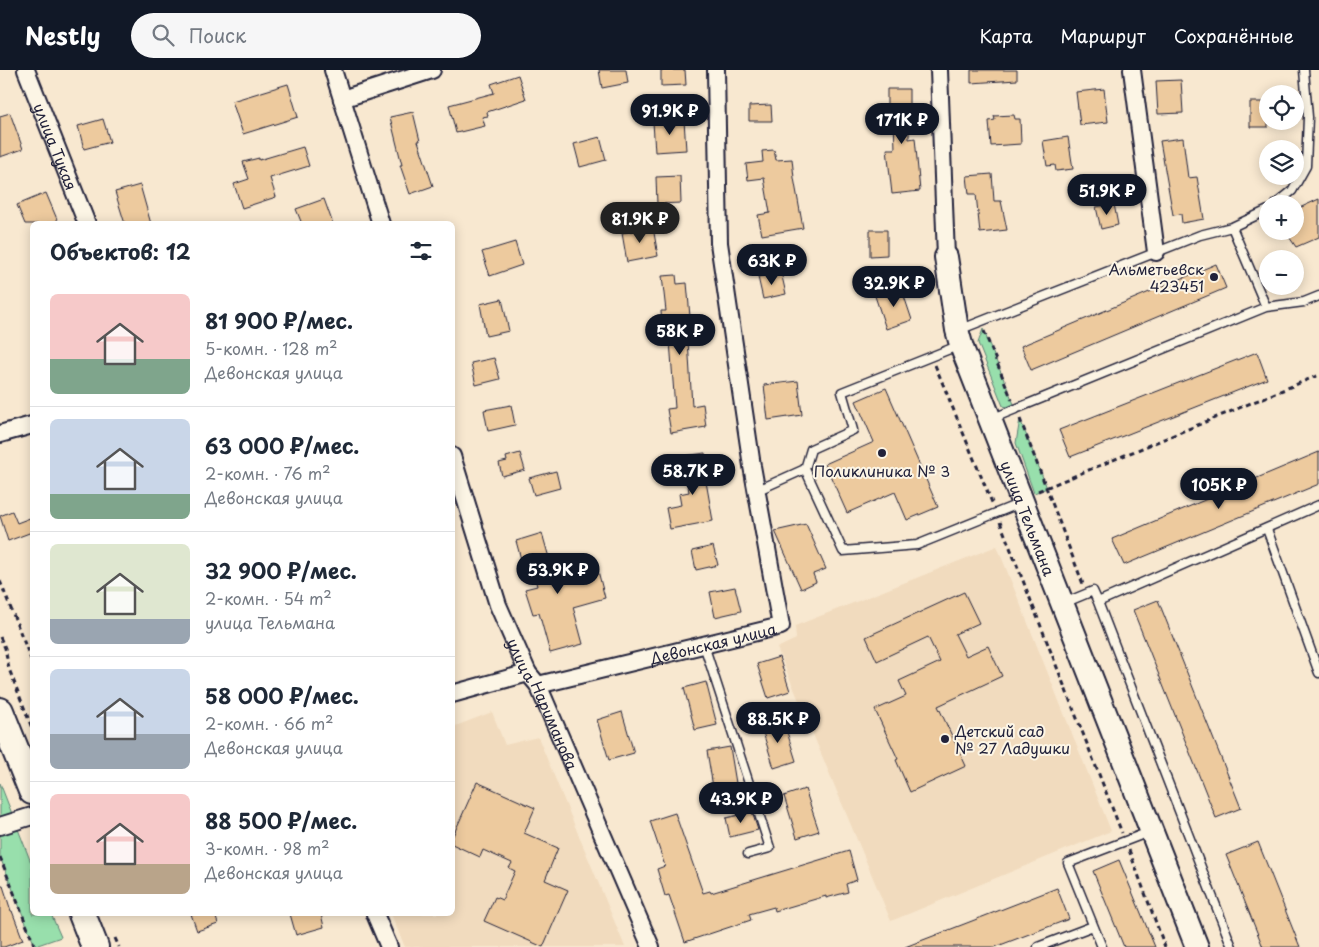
<!DOCTYPE html>
<html lang="ru">
<meta charset="utf-8">
<style>
body{margin:0;font-family:"Playpen Sans",sans-serif;background:#f6f6f7;color:#1f2937;height:100vh;display:flex;flex-direction:column;font-size:19px;white-space:nowrap}
*{box-sizing:border-box;margin:0}
p{font-size:16px;color:#747a83}
.icon{flex:none;width:28px;height:28px;fill:none;stroke:currentColor;stroke-width:2;stroke-linecap:round;stroke-linejoin:round}
.map{position:relative;flex:1;overflow:hidden}
.sheet{position:absolute;left:30px;top:151px;width:425px;height:695px;display:flex;flex-direction:column;background:#fff;border-radius:8px;box-shadow:0 2px 12px #0003}
.sheet>*{flex:none}
.controls{position:absolute;left:1259px;top:15px;display:grid;gap:10px}
.controls a{display:grid;place-items:center;width:45px;height:45px;border-radius:50%;background:#fff;box-shadow:0 2px 12px #0003;font-size:25px}
.price{position:absolute;translate:-50% -42px;padding:0 11px;border-radius:18px;background:#111827;color:#fff;font-size:16px;line-height:32px;filter:drop-shadow(0 1px 2px #0008)}
.price::after{content:'';position:absolute;left:50%;top:30px;width:15px;height:11px;margin-left:-8px;background:inherit;clip-path:polygon(0 0,100% 0,50% 100%)}
.price.active{background:#222;color:#fff}
ul{padding:0;list-style:none}
li{display:flex;align-items:center;gap:15px;height:125px;padding:0 20px}
li+li{border-top:1px solid #e0e1e3}
li span{display:grid;place-items:center;flex:none;width:140px;height:100px;border-radius:8px;color:#555}
li>.icon{margin-inline-start:auto}
span .icon{width:60px;height:60px;fill:#fffc;stroke-width:1}
li b{font-size:21px}
h2{display:flex;justify-content:space-between;align-items:center;height:60px;padding:0 20px;font-size:21px}
header{display:flex;align-items:center;gap:30px;box-sizing:border-box;height:70px;padding:0 25px;background:#111827;color:#fff}
header strong{font-size:24px}
nav{display:flex;gap:28px;margin-inline-start:auto;font-size:18px}
.search{width:350px;height:45px;background:#f6f6f7;display:flex;align-items:center;gap:12px;box-sizing:border-box;padding:0 18px;border-radius:28px;color:#747a83;font-size:19px}
.map>svg:first-child{display:block}
.built{fill:#f1dbbe}
.green{fill:#98dfac;stroke:#5d8074}
.building{fill:#edca9e;stroke:#22223b}
.lines{fill:none;stroke-linecap:round;stroke-linejoin:round}
.lane-casing{stroke:#22223b;stroke-width:11}
.street-casing{stroke:#22223b;stroke-width:20}
.secondary-casing{stroke:#22223b;stroke-width:26}
.primary-casing{stroke:#22223b;stroke-width:30}
.path{stroke:#22223b;stroke-width:3;stroke-dasharray:5 4;stroke-linecap:butt}
.lane{stroke:#fcf5e5;stroke-width:8}
.street{stroke:#fcf5e5;stroke-width:16}
.secondary{stroke:#fcf5e5;stroke-width:22}
.primary{stroke:#fcf5e5;stroke-width:26}
.poi-dot{fill:#22223b;stroke:#fcf5e5;stroke-width:2}
.labels{text-anchor:middle;dominant-baseline:central;stroke-width:4;stroke-linejoin:round;paint-order:stroke}
.street-label{font-size:15px;fill:#22223b;stroke:#fcf5e5}
.poi-label{font-size:15px;fill:#22223b;stroke:#fcf5e5;text-anchor:end}
</style>
<header>
<strong>Nestly</strong>
<div class="search"><svg class="icon" aria-label="search" viewBox="0 0 24 24"><circle cx="10" cy="10" r="6"/><path d="M15 15l6 6"/></svg>Поиск</div>
<nav><a>Карта</a><a>Маршрут</a><a>Сохранённые</a></nav>
</header>
<div class="map">
<svg width="1319" height="877" viewBox="0 0 1319 877">
<rect width="100%" height="100%" fill="#f8e8d0"/>
<filter id="ink" filterUnits="userSpaceOnUse"><feTurbulence type="fractalNoise" baseFrequency=".02" numOctaves="2"/><feDisplacementMap in="SourceGraphic" scale="10" xChannelSelector="R" yChannelSelector="G"/><feConvolveMatrix kernelMatrix="1 2 1 2 8 2 1 2 1" color-interpolation-filters="sRGB"/></filter>
<g filter="url(#ink)">
<!-- built -->
<path class="built" d="M997 476 1111 761 891 851 777 578 796 569 795 556Z
M492 642 505 675 538 667 625 877H405L391 844H452L453 657Z"/>
<!-- green -->
<path class="green" d="M983 259 1016 339 1003 336 978 273Z
M1020 349 1047 418 1034 423 1016 373Z
M0 713 32 795V844H51L61 867 35 876 0 787Z"/>
<!-- building -->
<path class="building" d="M599 0H626L628 13 602 18Z
M661 0H685L686 15 661 16Z
M971 0H1017V10L971 13Z
M518 5 526 29 487 42 488 46 482 47 485 56 456 63 449 35 494 23 491 14Z
M1181 10 1183 43 1158 44 1156 11Z
M288 14 298 47 243 64 232 31Z
M887 19H909V69L915 68 920 121 892 124 887 79H895L894 50H887Z
M1104 19 1108 52 1080 55 1076 22Z
M1250 32H1268V57H1250Z
M771 35 772 51H749V36Z
M413 42 420 71H418L433 116 410 124 400 95H402L390 47Z
M10 43 23 79 0 87V46Z
M1014 45 1015 49H1020L1021 74 991 76 989 51 995 50 994 46Z
M103 49 110 72 84 79 78 56Z
M684 50 686 80 655 82 653 52Z
M600 67 606 90 580 97 574 74Z
M1068 67 1073 99 1056 101 1055 95 1047 96 1043 71Z
M1183 68 1188 108 1197 107 1204 149 1182 153 1181 144 1173 145 1160 71Z
M303 77 309 96 270 108 276 127 242 138 234 114 249 109 243 92 259 88V90Z
M774 80 776 90 792 89 794 108 803 158 762 165 758 145 770 143 764 108 748 110 746 94 763 92 762 81Z
M992 104 994 131H1001L1007 160 980 163 976 124H969L967 106Z
M680 106 681 133 657 134 656 107Z
M140 115 151 154H125L115 122Z
M46 123 59 154H25L17 135Z
M324 129 333 154H302L296 139Z
M1319 129V167L1296 177 1285 161H1295V140Z
M1114 134 1118 155 1101 159 1096 137Z
M653 157 658 186 627 192 622 163Z
M870 160H887V185L870 186Z
M515 172 522 195 490 206 482 182Z
M1216 194 1226 218 1031 300 1021 276Z
M781 202 786 224 763 229 758 207Z
M676 205 677 214 687 213 692 269 688 270 692 336 703 334 706 357 671 363 667 339 675 338 670 271H663L661 241H666L662 206Z
M901 217 912 250 886 259 875 226Z
M502 229 509 261 486 266 480 234Z
M1257 282 1267 309 1070 387 1059 360Z
M494 288 500 309 476 315 471 293Z
M798 311 802 345 768 350 764 315Z
M886 318 938 437 907 450 895 422 847 443 825 394 874 372 856 331Z
M511 335 515 355 488 361 484 340Z
M1319 382V414L1124 495 1112 469Z
M520 383 525 400 502 406 499 393 507 391 506 387Z
M705 383 708 406H705L713 451 670 459 666 438 681 435 679 424 689 422 684 386Z
M556 401 560 418 534 425 529 408Z
M12 441 17 453 30 448 32 456V462L8 471 0 446Z
M806 454 826 499 813 504 816 512 801 519 775 461Z
M542 463 555 509 597 497 605 528 573 537 583 574 550 583 539 543 533 544 525 519 537 516 530 490 522 493 516 471Z
M713 476 718 495 696 500 692 481Z
M735 517 741 541 715 547 710 522Z
M964 522 979 553 955 564 966 586 988 576 1002 606 938 636 966 696 910 722 896 690 898 689 875 640 906 626 899 611 940 592 928 567 877 591 866 567Z
M1158 530 1241 738 1216 748 1133 540Z
M779 587 790 621 768 628 757 594Z
M706 612 717 655 695 660 684 618Z
M622 642 634 683 609 690 597 650Z
M783 649 796 691 774 698 761 656Z
M730 677 736 713 713 717 707 681Z
M477 712 535 738 524 763 558 778 545 810 568 820 543 877 484 851 495 827 502 830 515 801 509 798 512 793 483 780 480 787 452 774V768Z
M805 719 819 761 797 768 784 726Z
M752 742 758 760 730 767 726 748Z
M675 743 703 823 710 821 711 823 849 781 857 810 846 814 848 822 826 828V826L775 841 774 837 749 844 751 850 685 872 669 825 665 826 657 799 665 796 650 751Z
M1258 772 1300 877H1263L1226 785Z
M1119 790 1155 877H1124L1093 801Z
M0 816H3L11 841H12L23 870 4 877H0Z
M1057 818 1069 849 995 877H905Z
M191 844H215L218 854 197 861Z
M290 844H321L324 857 296 865Z"/>
<g class="lines">
<defs>
<path id="lane" d="M1276 134 1292 121 1306 96 1308 47 1304 0
M1232 157 1268 140
M1266 237 1304 232 1319 226
M959 260 1200 165 1232 157 1266 237 991 349
M805 399 811 379 853 360 842 322 960 275
M756 421 805 399 843 481 917 475 1021 433
M1267 459 1319 603
M1098 532 1232 877
M1064 533 1093 521 1098 532 1319 435
M704 575 770 778 748 784
M1038 877 1093 856
M1102 877 1068 793 1149 762"/>
<g id="street">
<path id="s1" d="M26 0 87 154"/>
<path d="M333 0 381 154"/>
<path d="M939 0 946 187"/>
<path d="M1132 0 1156 182"/>
<path d="M342 29 432 0"/>
<path d="M0 364 32 355"/>
<path id="s2" d="M452 386 498 535 528 603 538 615 651 877"/>
<path id="s3" d="M538 615 781 556 752 396 719 173 716 0"/>
<path d="M452 624 528 603"/>
<path d="M0 756 32 746"/>
<path d="M375 844 389 877"/>
</g>
<g id="secondary">
<path id="s4" d="M946 187 957 260 962 278 1197 877"/>
</g>
<path id="primary" d="M0 641 32 721
M82 844 95 877"/>
</defs>
<!-- lane casing -->
<use href="#lane" class="lane-casing"/>
<!-- street casing -->
<use href="#street" class="street-casing"/>
<!-- secondary casing -->
<use href="#secondary" class="secondary-casing"/>
<!-- primary casing -->
<use href="#primary" class="primary-casing"/>
<!-- path -->
<path class="path" d="M984 261 1012 330
M935 295 993 435
M1020 349 1083 514
M1038 421 1319 305
M1000 452 1122 763
M0 511 32 592
M0 567 5 578 9 599 32 658
M1129 780 1165 877
M0 787 35 877
M115 868 119 877"/>
<!-- lane -->
<use href="#lane" class="lane"/>
<!-- street -->
<use href="#street" class="street"/>
<!-- secondary -->
<use href="#secondary" class="secondary"/>
<!-- primary -->
<use href="#primary" class="primary"/>
</g>
</g>
<!-- markers -->
<g class="poi-dot">
<circle cx="1214" cy="207" r="5"/>
<circle cx="882" cy="383" r="5"/>
<circle cx="945" cy="669" r="5"/>
</g>
<g class="labels">
<!-- street labels -->
<g class="street-label">
<text stroke="none"><textPath href="#s1" startOffset="82">улица Тукая</textPath></text>
<text stroke="none"><textPath href="#s4" startOffset="275">улица Тельмана</textPath></text>
<text stroke="none"><textPath href="#s3" startOffset="180">Девонская улица</textPath></text>
<text stroke="none"><textPath href="#s2" startOffset="265">улица Нариманова</textPath></text>
</g>
<!-- poi labels -->
<g class="poi-label">
<text x="1204" y="198">Альметьевск<tspan x="1204" dy="17">423451</tspan></text>
<text x="882" y="400" text-anchor="middle">Поликлиника № 3</text>
<text x="955" y="660" text-anchor="start">Детский сад<tspan x="955" dy="17">№ 27 Ладушки</tspan></text>
</g>
</g>
</svg>
<div class="controls">
<a><svg class="icon" aria-label="locate" viewBox="0 0 24 24"><circle cx="12" cy="12" r="6"/><path d="M12 2v4M12 18v4M2 12h4M18 12h4"/></svg></a>
<a><svg class="icon" aria-label="layers" viewBox="0 0 24 24"><path d="M12 4l9 5-9 5-9-5zM3 14l9 5 9-5"/></svg></a>
<a>+</a>
<a>−</a>
</div>
<b class="price" style="left:670px;top:66px">91.9K ₽</b>
<b class="price" style="left:902px;top:75px">171K ₽</b>
<b class="price" style="left:1107px;top:146px">51.9K ₽</b>
<b class="price active" style="left:640px;top:174px">81.9K ₽</b>
<b class="price" style="left:772px;top:216px">63K ₽</b>
<b class="price" style="left:894px;top:238px">32.9K ₽</b>
<b class="price" style="left:680px;top:286px">58K ₽</b>
<b class="price" style="left:693px;top:426px">58.7K ₽</b>
<b class="price" style="left:1219px;top:440px">105K ₽</b>
<b class="price" style="left:558px;top:525px">53.9K ₽</b>
<b class="price" style="left:778px;top:674px">88.5K ₽</b>
<b class="price" style="left:741px;top:754px">43.9K ₽</b>
<section class="sheet">
<h2>Объектов: 12<svg class="icon" aria-label="filters" viewBox="0 0 24 24"><path d="M4 7h16M4 17h16"/><circle cx="9" cy="7" r="2"/><circle cx="15" cy="17" r="2"/></svg></h2>
<ul>
<li><span style="background:linear-gradient(#f6c9c9 65%,#7fa58c 0)"><svg class="icon" aria-label="home" viewBox="0 0 24 24"><path d="M3 11l9-7 9 7M6 9v11h12V9"/></svg></span><div><b>81 900 ₽/мес.</b><p>5-комн. · 128 m²</p><p>Девонская улица</p></div></li>
<li><span style="background:linear-gradient(#c9d6e8 75%,#7fa58c 0)"><svg class="icon" aria-label="home" viewBox="0 0 24 24"><path d="M3 11l9-7 9 7M6 9v11h12V9"/></svg></span><div><b>63 000 ₽/мес.</b><p>2-комн. · 76 m²</p><p>Девонская улица</p></div></li>
<li><span style="background:linear-gradient(#dfe7d0 75%,#9aa5b1 0)"><svg class="icon" aria-label="home" viewBox="0 0 24 24"><path d="M3 11l9-7 9 7M6 9v11h12V9"/></svg></span><div><b>32 900 ₽/мес.</b><p>2-комн. · 54 m²</p><p>улица Тельмана</p></div></li>
<li><span style="background:linear-gradient(#c9d6e8 65%,#9aa5b1 0)"><svg class="icon" aria-label="home" viewBox="0 0 24 24"><path d="M3 11l9-7 9 7M6 9v11h12V9"/></svg></span><div><b>58 000 ₽/мес.</b><p>2-комн. · 66 m²</p><p>Девонская улица</p></div></li>
<li><span style="background:linear-gradient(#f6c9c9 70%,#b9a48a 0)"><svg class="icon" aria-label="home" viewBox="0 0 24 24"><path d="M3 11l9-7 9 7M6 9v11h12V9"/></svg></span><div><b>88 500 ₽/мес.</b><p>3-комн. · 98 m²</p><p>Девонская улица</p></div></li>
</ul>
</section>
</div>
